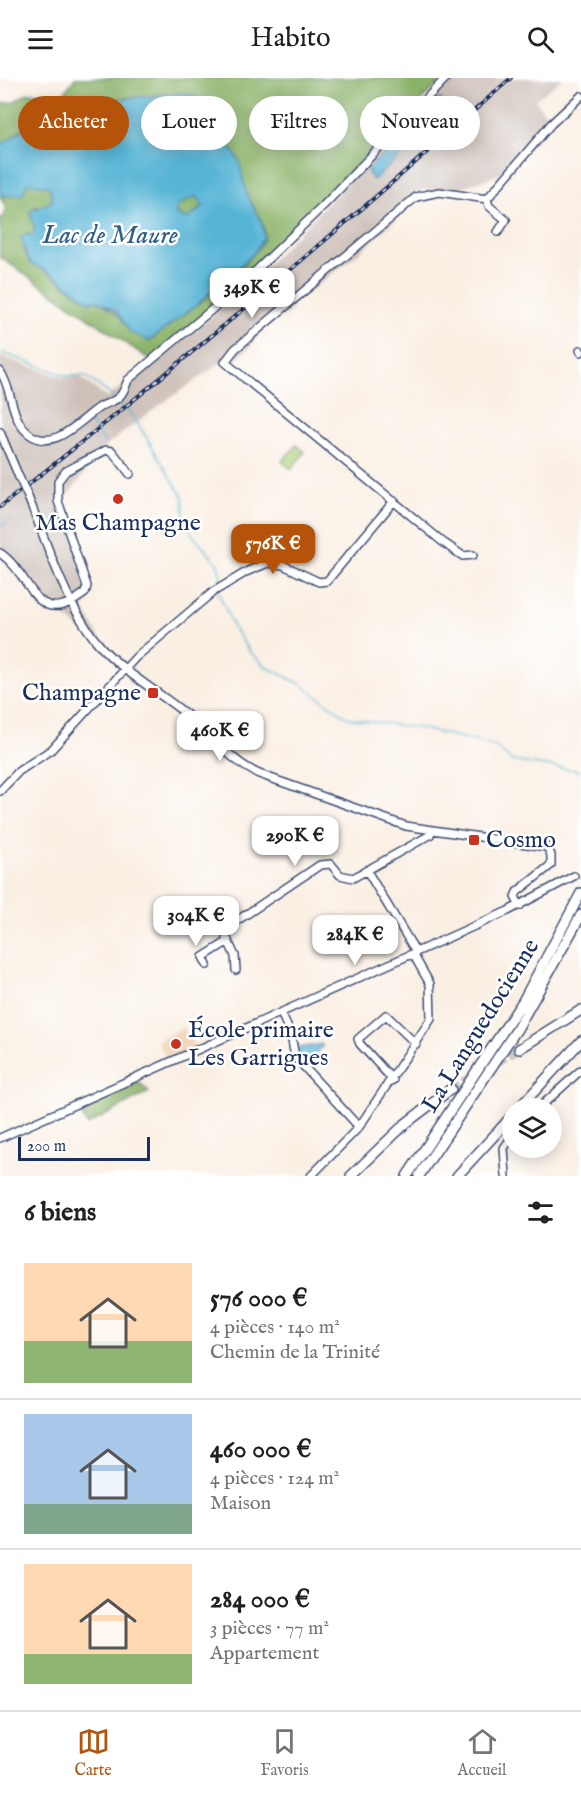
<!DOCTYPE html>
<html lang="fr">
<meta charset="utf-8">
<style>
body{margin:0;font-family:"IM FELL English",serif;background:#f2f2f2;color:#202124;height:100vh;display:flex;flex-direction:column;font-size:22px;white-space:nowrap}
*{box-sizing:border-box;margin:0}
p{font-size:20px;color:#757577}
.icon{flex:none;width:33px;height:33px;fill:none;stroke:currentColor;stroke-width:2;stroke-linecap:round;stroke-linejoin:round}
.map{position:relative;height:1098px;overflow:hidden}
.sheet{display:flex;flex-direction:column;background:#fff;flex:1}
.sheet>*{flex:none}
.guide{position:absolute;left:18px;top:18px;width:546px;height:54px;display:flex;gap:12px}
.tools{position:absolute;left:502px;top:1020px;display:grid;gap:12px}
.tools a{display:grid;place-items:center;width:60px;height:60px;border-radius:50%;background:#fff;box-shadow:0 3px 15px #0003;font-size:30px}
.scale{position:absolute;left:18px;bottom:15px;width:132px;box-sizing:border-box;padding-left:6px;border:3px solid #1b2f5e;border-top:0;font-size:16px;line-height:21px;white-space:nowrap;color:#1b2f5e;-webkit-text-stroke:4px #fff;paint-order:stroke}
.price{position:absolute;translate:-50% -51px;padding:0 14px;border-radius:12px;background:#fff;color:#222;font-size:20px;line-height:39px;filter:drop-shadow(0 2px 3px #0008)}
.price::after{content:'';position:absolute;left:50%;top:36px;width:18px;height:14px;margin-left:-9px;background:inherit;clip-path:polygon(0 0,100% 0,50% 100%)}
.price.current{background:#b45309;color:#fff}
ul{padding:0;list-style:none}
li{display:flex;align-items:center;gap:18px;height:150px;padding:0 24px}
li+li{border-top:2px solid #e0e0e0}
li span{display:grid;place-items:center;flex:none;width:168px;height:120px;border-radius:0px;color:#555}
li>.icon{margin-inline-start:auto}
span .icon{width:72px;height:72px;fill:#fffc;stroke-width:1}
li b{font-size:26px}
h2{display:flex;justify-content:space-between;align-items:center;height:72px;padding:0 24px;font-size:26px}
.tag{padding:0 21px;border-radius:27px;background:#fff;box-shadow:0 3px 15px #0003;font-size:21px;line-height:54px}
.tag.current{background:#b45309;color:#fff}
header{display:flex;justify-content:space-between;align-items:center;height:78px;padding:0 24px;background:#fff;font-size:27px;font-weight:600}
.dock{display:flex;justify-content:space-around;align-items:center;height:84px;border-top:2px solid #e0e0e0;background:#fff;font-size:16px;color:#757577}
.dock a{display:grid;justify-items:center;gap:3px}
.dock .current{color:#b45309}
.map>svg:first-child{display:block}
.built{fill:#f1d5bd}
.industrial{fill:#cec1ba}
.green{fill:#adcf77;stroke:#647f6a;stroke-width:1.5}
.forest{fill:#8ab268;stroke:#527063;stroke-width:1.5}
.water{fill:#57b4d5;stroke:#39729a;stroke-width:1.5;fill-rule:evenodd}
.lines{fill:none;stroke-linecap:round;stroke-linejoin:round}
.stream{stroke:#57b4d5;stroke-width:1.5}
.highway-tunnel{stroke:#cdc9c8;stroke-width:9;stroke-dasharray:9 4.5;stroke-linecap:butt}
.minor-casing{stroke:#3c4c72;stroke-width:10}
.highway-casing{stroke:#3c4c72;stroke-width:12}
.minor{stroke:#fff;stroke-width:7}
.highway{stroke:#fff;stroke-width:9}
.rail-casing{stroke:#1b2f5e;stroke-width:4}
.rail{stroke:#fff;stroke-width:1.5;stroke-dasharray:4.5;stroke-linecap:butt}
.minor-bridge-casing{stroke:#3c4c72;stroke-width:10;stroke-linecap:butt}
.minor-bridge{stroke:#fff;stroke-width:7}
.poi-dot{fill:#c8321e;stroke:#fff;stroke-width:2}
.labels{text-anchor:middle;dominant-baseline:central;stroke-width:5;stroke-linejoin:round;paint-order:stroke}
.poi-label{font-size:24px;fill:#1b2f5e;stroke:#fff;text-anchor:start}
.street-label{font-size:24px;fill:#1b2f5e;stroke:#fff}
.water-label{font-size:26px;font-style:italic;fill:#305e88;stroke:#fff}
</style>
<header><svg class="icon" aria-label="menu" viewBox="0 0 24 24"><path d="M4 6h16M4 12h16M4 18h16"/></svg>Habito<svg class="icon" aria-label="search" viewBox="0 0 24 24"><circle cx="10" cy="10" r="6"/><path d="M15 15l6 6"/></svg></header>
<div class="map">
<svg width="581" height="1098" viewBox="0 0 581 1098">
<rect width="100%" height="100%" fill="#fff"/>
<filter id="ink" filterUnits="userSpaceOnUse"><feTurbulence type="fractalNoise" baseFrequency=".0167" numOctaves="2"/><feDisplacementMap in="SourceGraphic" scale="12" xChannelSelector="R" yChannelSelector="G"/><feConvolveMatrix kernelMatrix="1 2 1 2 8 2 1 2 1" color-interpolation-filters="sRGB"/></filter>
<filter id="wash" filterUnits="userSpaceOnUse"><feTurbulence type="fractalNoise" baseFrequency=".008" numOctaves="4" result="noise"/><feDisplacementMap in="SourceGraphic" scale="24" xChannelSelector="R" yChannelSelector="G"/><feGaussianBlur stdDeviation="1.35" result="paint"/><feColorMatrix in="noise" values="0 0 0 0 0 0 0 0 0 0 0 0 0 0 0 0 0 1.4 0 .05"/><feComposite in="paint" operator="in"/></filter>
<g filter="url(#wash)">
<rect width="100%" height="100%" fill="#faefe3"/>
<!-- built -->
<path class="built" d="M183 950 196 970 168 984 157 963Z"/>
<!-- industrial -->
<path class="industrial" d="M450 0H563L535 22 552 45 507 94 450 113 423 112 401 137 355 178 259 253 251 268 230 287 219 286 153 332 85 384 89 390 64 422 91 506V518L83 530 102 563 125 586 40 520 0 470V278L63 300 80 299 107 320 212 238 262 192Z"/>
<!-- green -->
<path class="green" d="M297 367 305 374 291 391 282 383Z"/>
<!-- forest -->
<path class="forest" d="M75 0H432L439 5 252 191 152 283 0 179V140L2 141 6 131 0 118 22 115 26 105 50 108 53 122 46 127 33 130 35 154 33 157 27 156C26 162 23 169 25 175 28 183 79 216 90 224L96 222C117 232 130 249 149 263 172 246 258 184 264 159 267 145 250 126 245 113 243 105 242 98 241 90L57 41 82 59C70 57 59 58 55 44L25 49 0 68V26L13 24 28 15H64Z
M197 117 203 128 187 141 175 136 178 127Z
M139 1004 149 1014 87 1047 78 1030Z"/>
<!-- water -->
<path class="water" d="M181 15 194 17 239 82 246 114 262 146 264 159 254 175 194 229 149 263 130 254 116 232 96 222 90 224 53 196 30 185 21 160 24 157H33L35 154 30 133 53 123 49 108 27 105 23 116 0 118V68L38 41 50 40 63 56 81 59 57 41 56 32 63 26ZM197 118 203 129 187 141 175 136 178 127Z
M441 21 443 42 373 102 367 93 433 24Z
M321 966 323 969 305 983 298 975 299 970Z"/>
<g class="lines">
<!-- stream -->
<path class="stream" d="M0 274 66 298H85L115 320
M118 323 135 341 183 419 184 438 192 456 217 485 221 497 219 508
M88 341 105 365
M0 449 12 441
M218 513 233 549 250 574 266 589 299 605 348 640 424 651 495 668 512 683 581 693"/>
</g>
</g>
<g filter="url(#ink)">
<g class="lines">
<!-- highway-tunnel -->
<path class="highway-tunnel" d="M451 1011 519 971"/>
<defs>
<path id="minor" d="M498 154 506 142 489 128 487 121 551 46 581 18
M580 272 581 274
M0 293C13 312 10 340 28 355 53 376 80 342 100 329 106 325 115 324 120 318 124 314 126 307 128 302L240 208 324 127 446 0
M0 354 19 399
M28 419C48 467 67 532 102 570 128 598 163 616 192 641 214 660 232 684 259 696L406 748 547 769 551 777V787L517 814 515 819 520 828
M0 475C34 498 34 554 85 515L87 508 58 423V403L66 393 106 372 112 373 130 396
M473 477 463 478 444 465 225 284 235 271 416 119 439 114 487 121
M0 713 19 693 51 672 136 579 213 514 248 493 268 485 283 487 319 504 327 503 394 423
M367 793 416 874
M207 887 203 879 227 864
M236 892 235 878 225 856 226 850 238 842 320 787 331 786 340 797 353 800 430 757 431 753
M281 935 291 957 295 979 359 1049
M393 1002 360 966 358 961 386 937 416 966
M539 1030 581 992
M0 1060 508 833 574 798
M311 1098 359 1049 431 941 430 906 413 876
M506 1098 504 1070 513 1057"/>
<path id="highway" d="M519 971 581 932
M519 1030 581 963
M351 1098 405 1046 451 1011
M407 1098 523 923 581 815
M419 1098 517 951 581 837
M457 1098 513 1037"/>
</defs>
<!-- minor casing -->
<use href="#minor" class="minor-casing"/>
<!-- highway casing -->
<use href="#highway" class="highway-casing"/>
<!-- minor -->
<use href="#minor" class="minor"/>
<!-- highway -->
<use href="#highway" class="highway"/>
<defs>
<path id="rail" d="M0 429C175 291 345 148 511 0"/>
</defs>
<!-- rail casing -->
<use href="#rail" class="rail-casing"/>
<!-- rail -->
<use href="#rail" class="rail"/>
<defs>
<path id="minor-bridge" d="M19 399 28 419"/>
</defs>
<!-- minor-bridge casing -->
<use href="#minor-bridge" class="minor-bridge-casing"/>
<!-- minor-bridge -->
<use href="#minor-bridge" class="minor-bridge"/>
</g>
</g>
<!-- markers -->
<g class="poi-dot">
<circle cx="118" cy="421" r="6"/>
<rect x="147" y="609" width="12" height="12" rx="3"/>
<rect x="468" y="756" width="12" height="12" rx="3"/>
<circle cx="176" cy="966" r="6"/>
</g>
<g class="labels">
<!-- poi labels -->
<g class="poi-label">
<text x="118" y="445" text-anchor="middle">Mas Champagne</text>
<text x="141" y="615" text-anchor="end">Champagne</text>
<text x="486" y="762">Cosmo</text>
<text x="188" y="952">École primaire<tspan x="188" dy="28">Les Garrigues</tspan></text>
</g>
<!-- street labels -->
<g class="street-label">
<text transform="translate(481 948) rotate(-58)">La Languedocienne</text>
</g>
<!-- water labels -->
<g class="water-label">
<text x="110" y="157">Lac de Maure</text>
</g>
</g>
</svg>
<div class="tools">
<a><svg class="icon" aria-label="layers" viewBox="0 0 24 24"><path d="M12 4l9 5-9 5-9-5zM3 14l9 5 9-5"/></svg></a>
</div>
<div class="scale">200 m</div>
<b class="price" style="left:252px;top:241px">349K €</b>
<b class="price current" style="left:273px;top:497px">576K €</b>
<b class="price" style="left:220px;top:684px">460K €</b>
<b class="price" style="left:295px;top:789px">290K €</b>
<b class="price" style="left:196px;top:869px">304K €</b>
<b class="price" style="left:355px;top:888px">284K €</b>
<div class="guide">
<a class="tag current">Acheter</a>
<a class="tag">Louer</a>
<a class="tag">Filtres</a>
<a class="tag">Nouveau</a>
</div>
</div>
<section class="sheet">
<h2>6 biens<svg class="icon" aria-label="filters" viewBox="0 0 24 24"><path d="M4 7h16M4 17h16"/><circle cx="9" cy="7" r="2"/><circle cx="15" cy="17" r="2"/></svg></h2>
<ul>
<li><span style="background:linear-gradient(#ffd9b3 65%,#8fb573 0)"><svg class="icon" aria-label="home" viewBox="0 0 24 24"><path d="M3 11l9-7 9 7M6 9v11h12V9"/></svg></span><div><b>576 000 €</b><p>4 pièces · 140 m²</p><p>Chemin de la Trinité</p></div></li>
<li><span style="background:linear-gradient(#a9c7e8 75%,#7fa58c 0)"><svg class="icon" aria-label="home" viewBox="0 0 24 24"><path d="M3 11l9-7 9 7M6 9v11h12V9"/></svg></span><div><b>460 000 €</b><p>4 pièces · 124 m²</p><p>Maison</p></div></li>
<li><span style="background:linear-gradient(#ffd9b3 75%,#8fb573 0)"><svg class="icon" aria-label="home" viewBox="0 0 24 24"><path d="M3 11l9-7 9 7M6 9v11h12V9"/></svg></span><div><b>284 000 €</b><p>3 pièces · 77 m²</p><p>Appartement</p></div></li>
</ul>
</section>
<nav class="dock">
<a class="current"><svg class="icon" aria-label="map" viewBox="0 0 24 24"><path d="M3 6l6-2 6 2 6-2v14l-6 2-6-2-6 2zM9 4v14M15 6v14"/></svg>Carte</a>
<a><svg class="icon" aria-label="saved" viewBox="0 0 24 24"><path d="M7 4h10v16l-5-4-5 4z"/></svg>Favoris</a>
<a><svg class="icon" aria-label="home" viewBox="0 0 24 24"><path d="M3 11l9-7 9 7M6 9v11h12V9"/></svg>Accueil</a>
</nav>
